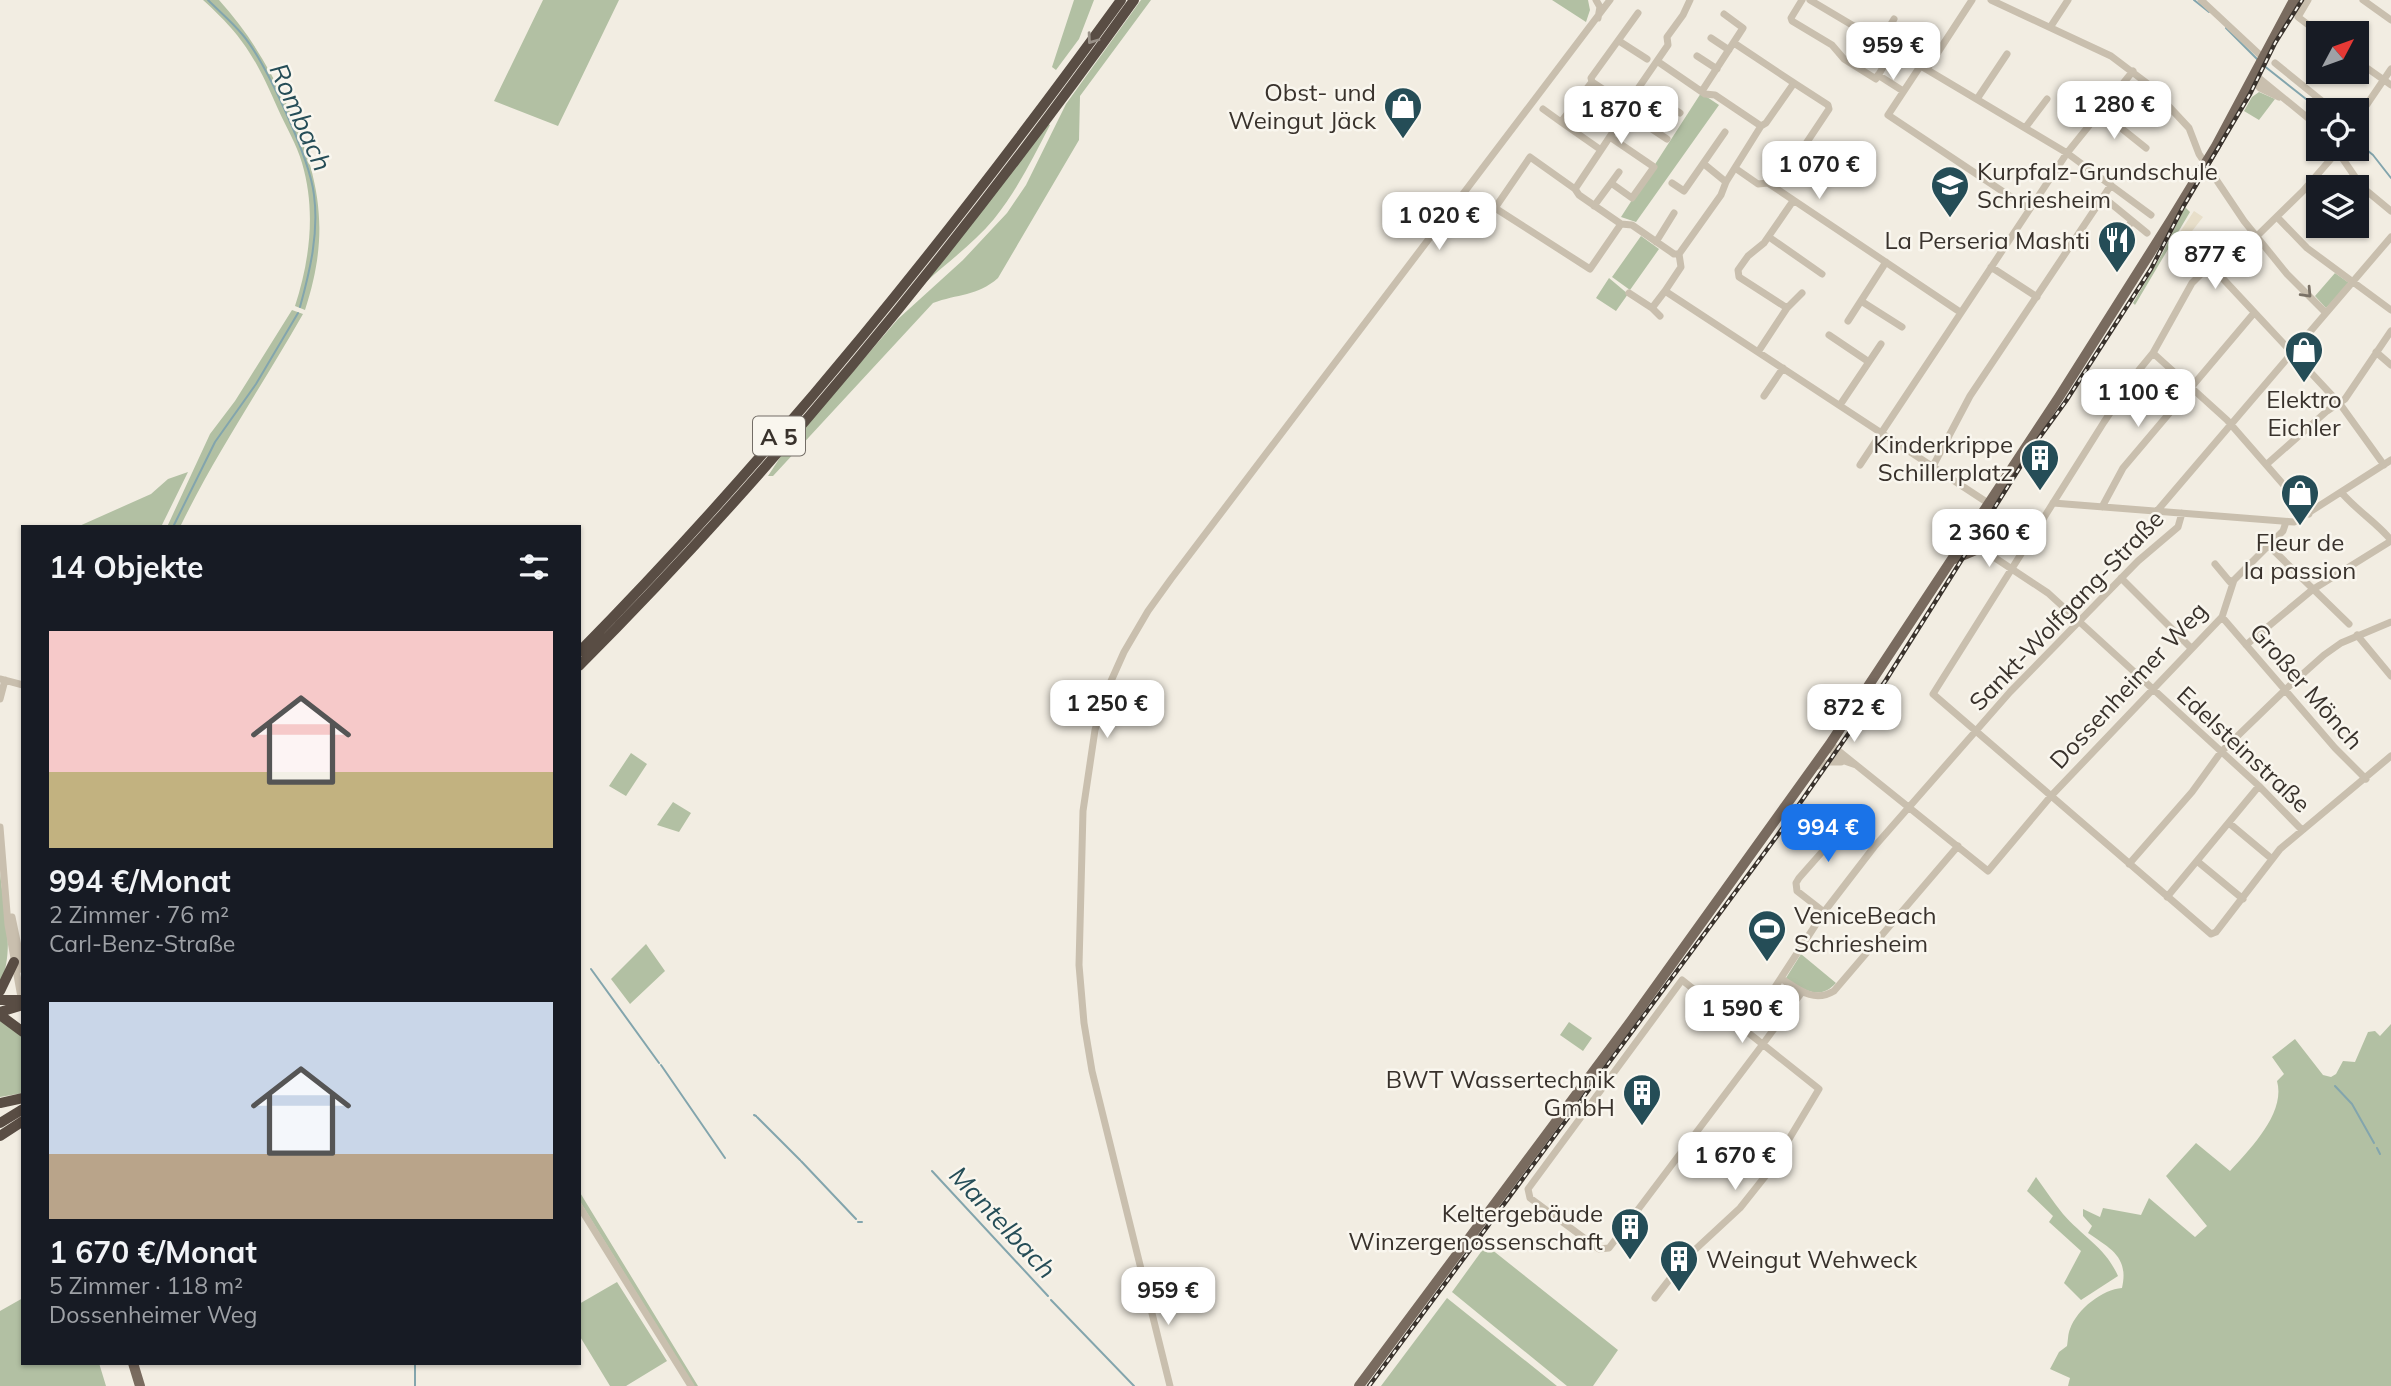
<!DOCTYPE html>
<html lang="de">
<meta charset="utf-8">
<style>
body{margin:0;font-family:Mulish,sans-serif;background:#242831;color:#f1f3f6;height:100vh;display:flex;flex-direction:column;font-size:26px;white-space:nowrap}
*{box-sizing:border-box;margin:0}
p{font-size:23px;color:#9ea1a6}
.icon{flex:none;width:38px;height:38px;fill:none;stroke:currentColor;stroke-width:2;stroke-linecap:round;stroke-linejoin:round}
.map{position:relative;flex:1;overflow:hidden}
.panel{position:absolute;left:21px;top:525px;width:560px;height:840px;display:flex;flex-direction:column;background:#171b24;border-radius:0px;box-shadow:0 2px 5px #0004}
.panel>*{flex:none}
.needle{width:46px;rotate:49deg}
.buttons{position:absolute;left:2306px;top:21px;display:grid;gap:14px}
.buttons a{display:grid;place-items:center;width:63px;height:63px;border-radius:0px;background:#171b24;box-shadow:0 2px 5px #0004;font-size:35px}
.price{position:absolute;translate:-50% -60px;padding:0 16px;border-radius:14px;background:#fff;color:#222;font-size:23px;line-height:46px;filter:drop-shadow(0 2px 4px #0008)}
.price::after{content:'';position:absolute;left:50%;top:42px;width:21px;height:16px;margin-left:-10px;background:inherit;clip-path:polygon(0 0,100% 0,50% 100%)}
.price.active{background:#1a73e8;color:#fff}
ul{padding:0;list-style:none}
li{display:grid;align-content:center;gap:14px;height:371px;padding:0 28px}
li span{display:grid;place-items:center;height:217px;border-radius:0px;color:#555}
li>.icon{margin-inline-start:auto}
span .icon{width:126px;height:126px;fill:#fffc;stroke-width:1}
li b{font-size:30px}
h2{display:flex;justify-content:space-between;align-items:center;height:84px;padding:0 28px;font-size:30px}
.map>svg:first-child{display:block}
.green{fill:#b2c0a3}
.plaza{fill:#e8dfca}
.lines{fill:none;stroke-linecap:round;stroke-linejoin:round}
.stream{stroke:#83a5ad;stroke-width:2}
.minor{stroke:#c9bfae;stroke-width:7}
.major{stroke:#796b5f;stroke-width:10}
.highway{stroke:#594d44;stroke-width:10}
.rail-casing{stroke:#39322c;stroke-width:4.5}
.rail{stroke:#f9f6ee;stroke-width:2;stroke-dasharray:5;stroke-linecap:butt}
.oneway{stroke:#999188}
.oneway2{stroke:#7a7166}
.labels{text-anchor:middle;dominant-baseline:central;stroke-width:5;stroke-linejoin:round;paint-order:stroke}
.shield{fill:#f9f6ee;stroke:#736d66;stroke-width:2}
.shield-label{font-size:23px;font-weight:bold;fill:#39322c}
.poi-label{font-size:24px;fill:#39322c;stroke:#f9f6ee;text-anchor:end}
.street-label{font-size:24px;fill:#39322c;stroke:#f9f6ee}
.water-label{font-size:26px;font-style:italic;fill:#254d57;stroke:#f9f6ee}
</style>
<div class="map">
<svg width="2391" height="1386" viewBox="0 0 2391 1386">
<rect width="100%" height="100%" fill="#f2ede2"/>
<!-- green -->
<path class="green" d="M203 0H219C248 32 267 64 286 103 320 176 331 231 305 310L295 306C310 260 316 210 302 163 297 145 286 127 278 109 256 59 244 37 203 0Z
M543 0H619L558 126 494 101Z
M1074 0H1094L1079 39 1056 70 1052 67Z
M1141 0H1151L1080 96 1079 140 998 278C978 296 957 294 933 303L773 476H768L783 453 898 319 963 260 1007 213 1026 185 1066 104Z
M1552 0H1588L1590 10 1586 22Z
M2259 92 2275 99 2259 120 2244 111 2252 97Z
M1701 93 1719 105 1636 222 1621 217Z
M1046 123 1050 125C1033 158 1017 190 994 219 974 243 949 261 926 282Z
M2185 207 2190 212 2135 305 2133 303 2162 254Z
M1641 236 1659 249 1630 290 1612 277Z
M2335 273 2349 283 2326 308 2315 296Z
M1609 278 1628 294 1616 311 1596 298Z
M292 310 303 314C262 386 216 453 180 527H167L210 434 235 401Z
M188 472 161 527H77L151 494 168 479Z
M631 753 647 764 626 796 609 786Z
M673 802 691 813 679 832 657 825Z
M0 871C3 909 16 948 0 985Z
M646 944 665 971 630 1004 611 979Z
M1801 954 1836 983C1820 1001 1803 990 1786 978Z
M0 1019 20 1033 23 1038V1093L0 1097Z
M1569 1022 1592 1038 1583 1051 1560 1035Z
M2391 1024V1386H2068L2070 1378 2050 1369 2059 1352 2067 1346C2068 1341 2068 1333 2070 1329 2077 1309 2103 1289 2122 1288 2129 1257 2111 1249 2088 1233L2092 1226 2083 1216V1209L2100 1217 2103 1208 2141 1215 2149 1198 2195 1237 2207 1226 2166 1176 2196 1143 2230 1171C2250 1149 2286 1113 2277 1081L2284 1074 2272 1057 2295 1039 2323 1075 2331 1077 2336 1074 2343 1061 2355 1062 2368 1032 2375 1031 2380 1036Z
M2036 1177C2045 1189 2053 1202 2063 1214 2082 1236 2106 1248 2118 1276L2081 1300 2064 1283 2081 1251 2049 1222 2053 1216 2027 1191Z
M579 1191 698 1386H694L579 1200Z
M1486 1245 1618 1350 1593 1386H1567L1452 1292Z
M617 1282 667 1361 626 1386H610L579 1335V1304Z
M23 1298V1363H99L106 1386H0V1311Z
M1447 1298 1557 1386H1381Z"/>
<!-- plaza -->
<path class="plaza" d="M2194 211 2203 217 2189 235 2208 259 2176 238Z"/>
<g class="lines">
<!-- stream -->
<path class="stream" d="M208 0C219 11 232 22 242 34 266 62 310 159 314 195 319 233 310 271 300 307
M2194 0 2209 12
M2226 28 2257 59
M2263 65 2320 110
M2357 142 2373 155 2391 178
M173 527 215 442 256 384 298 313
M591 969 659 1063
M661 1065 725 1158
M2335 1086 2352 1104 2374 1143
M754 1115 756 1116
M757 1117 800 1160
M2377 1148 2380 1154
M801 1161 856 1219
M932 1171 1048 1296
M858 1222H862
M1051 1300 1134 1386
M415 1363V1386"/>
<!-- minor -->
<path class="minor" d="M1596 0 1600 7 1598 18
M1802 0 1791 18 1792 21 1832 45 1844 59 1876 79 1894 49
M1810 0 2067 153 2151 215
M1991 0 2111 56 2148 84 2189 128 2199 154 2244 221 2287 274 2326 313
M2201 0 2259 54
M2308 0 2298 17 2319 33
M2363 0 2391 20
M2051 26 2068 0
M1711 38 1729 50
M1619 41 1647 59
M1881 41 1894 19
M1734 43 1794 83
M1697 56 1717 69
M1657 61 1705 94 1715 95 1761 126 1726 182 1721 195 1679 254
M2357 61 2391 85
M2275 63 2333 110
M1921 65 1888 115 2029 209
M1927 69 1972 0
M2254 74 2319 127
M1878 75 1903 91
M2251 79 2260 88 2279 97
M1592 82 1561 122 1601 150
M1639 87 1680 113
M1702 91 1743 28 1724 14
M1977 99 2007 54
M1627 105 1592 82 1591 78 1638 13
M1543 109 1561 122
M1623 110 1667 139
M2101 112 2146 148
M2357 119 2391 69
M1761 126 1766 123 1794 83 1828 105 1829 109 1797 157
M2025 128 2047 99
M2336 149 2362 187 2391 211
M1704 164 1726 182
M1735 168 1758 184 1768 183 1960 312
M1611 183 1619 172
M1672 183 1684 191 1725 132
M1575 189 1530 157 1495 208 1590 269 1621 224
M2103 197 2147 233
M1594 206 1611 183 1632 198 1654 167 1610 137
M1480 212 1487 203 1495 208
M2277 217 2307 248 2391 310
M2257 236 2303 191 2337 152
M1769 237 1822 274
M2118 241 2132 221
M1656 242 1674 213
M1679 254 1681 267 1665 291 1988 503
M1679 254H1674L1632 225 1621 224 1579 195 1575 189 1615 129V122L1668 45 1667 37 1683 15 1690 0
M1991 267 2037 297
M1629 293 1652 308 1660 316
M1861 301 1902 327
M1652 308 1665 291
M1787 308 1802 293
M1848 321 1886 262
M1829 335 1869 362
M1758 352 1787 308 1739 277 1738 270 1748 256 1764 243 1793 201
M2376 352 2391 365
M2153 353 2227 420 2309 514
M1764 396 1783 368
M1840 405 1881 344
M2267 464 2327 411 2345 399 2391 331
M1860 465 2067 153 2133 71
M2384 465 2340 404 2212 267H2208L2192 283 2153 353 2139 370 2104 422 1933 694 2211 934 2216 932 2280 849 2391 756
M1933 466 1970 396 2111 185
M2341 492C2356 510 2376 522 2391 540
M2053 503 2294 522 2391 460
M2102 507 2123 468 2254 313
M2157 511 2391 237
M1965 538 2048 593 2259 786 2302 830
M2268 545 2349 624
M2215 564 2230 582 2234 580
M2121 578 2191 648
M2222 617 2335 748 2366 779
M2357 635 2391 676
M2246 645 2312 590 2391 541
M0 679 23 685
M0 699 5 680
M1830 744 1988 871 2051 796 2222 617 2234 580 2283 531 2286 522
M1830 744 1836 758 1856 765
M1815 767 1830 762H1841
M2229 823 2272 859
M0 827 8 925 22 1003
M2197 861 2243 899
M2129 864 2192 792 2221 752 2286 689 2324 655 2341 643 2391 622
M2167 897 2259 786
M1824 912 1797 891 1796 883 1799 878 1844 827 1852 830 1874 847
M12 917 23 970
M1782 979C1799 990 1814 1003 1834 991L1958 846
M1747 1030 1824 912 1874 847 2010 692 2138 561 2178 527 2182 513
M579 1206 691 1386
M1655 1298 1686 1258 1740 1208 1771 1169 1819 1089 1682 980 1528 1189 1530 1198 1599 1249 1609 1248C1660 1180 1712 1112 1763 1044 1776 1026 1789 1009 1802 992
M1170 1386 1092 1071 1084 1023 1079 965 1083 811 1095 730 1107 690 1124 652 1148 611 1171 579 1610 0"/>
<!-- major -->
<path class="major" d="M1952 560 1981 548
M133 1363 140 1386
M1359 1386 1631 1021 1830 744 2059 397 2171 220 2216 146 2294 0"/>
<!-- highway -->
<path class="highway" d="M579 652C778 450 955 229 1121 0
M579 666C783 462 966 234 1134 0
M0 991 14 962
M0 1000H23
M0 1012 23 1005
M0 1015 23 1032
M0 1103 23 1098
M0 1123 23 1109
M0 1136 23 1121"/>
<defs>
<path id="rail" d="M1369 1386 1777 836 1886 680 2034 445 2066 401 2151 269 2183 207 2250 94 2275 43 2302 0"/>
</defs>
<!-- rail casing -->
<use href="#rail" class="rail-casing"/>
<!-- rail -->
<use href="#rail" class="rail"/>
</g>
<!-- one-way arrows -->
<defs><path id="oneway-chevron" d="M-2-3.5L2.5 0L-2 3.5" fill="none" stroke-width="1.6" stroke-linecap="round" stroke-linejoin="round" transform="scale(1.75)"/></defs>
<use class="oneway" href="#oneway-chevron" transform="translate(1092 39) rotate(126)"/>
<use class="oneway2" href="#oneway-chevron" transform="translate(2307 293) rotate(47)"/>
<!-- icons -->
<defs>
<symbol id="shop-pin" viewBox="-11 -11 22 30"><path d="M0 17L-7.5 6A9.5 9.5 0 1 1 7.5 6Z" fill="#254d57" stroke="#f9f6ee"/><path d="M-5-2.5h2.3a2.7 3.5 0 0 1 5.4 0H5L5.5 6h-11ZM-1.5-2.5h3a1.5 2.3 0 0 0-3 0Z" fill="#fff"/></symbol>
<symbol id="school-pin" viewBox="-11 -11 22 30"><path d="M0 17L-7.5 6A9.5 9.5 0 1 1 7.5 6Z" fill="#254d57" stroke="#f9f6ee"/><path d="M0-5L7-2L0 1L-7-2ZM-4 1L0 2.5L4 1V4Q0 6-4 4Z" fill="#fff"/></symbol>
<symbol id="restaurant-pin" viewBox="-11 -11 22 30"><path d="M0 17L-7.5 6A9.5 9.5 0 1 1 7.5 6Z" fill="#254d57" stroke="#f9f6ee"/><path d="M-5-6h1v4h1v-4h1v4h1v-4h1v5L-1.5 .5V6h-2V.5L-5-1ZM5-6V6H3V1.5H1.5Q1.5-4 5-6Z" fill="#fff"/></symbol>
<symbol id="building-pin" viewBox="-11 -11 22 30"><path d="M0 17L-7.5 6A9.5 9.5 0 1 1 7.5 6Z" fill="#254d57" stroke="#f9f6ee"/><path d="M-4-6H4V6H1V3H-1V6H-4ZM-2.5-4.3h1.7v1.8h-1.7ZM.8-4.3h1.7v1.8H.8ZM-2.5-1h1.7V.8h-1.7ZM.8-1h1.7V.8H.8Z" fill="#fff"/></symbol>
<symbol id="stadium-pin" viewBox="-11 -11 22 30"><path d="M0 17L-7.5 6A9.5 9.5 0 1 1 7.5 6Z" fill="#254d57" stroke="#f9f6ee"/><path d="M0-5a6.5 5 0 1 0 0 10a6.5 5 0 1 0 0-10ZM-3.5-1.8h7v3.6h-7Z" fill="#fff"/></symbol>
</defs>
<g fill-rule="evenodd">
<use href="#shop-pin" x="1381" y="84" width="44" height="60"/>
<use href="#school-pin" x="1928" y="163" width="44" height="60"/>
<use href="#restaurant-pin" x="2095" y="218" width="44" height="60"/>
<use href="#shop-pin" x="2282" y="328" width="44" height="60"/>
<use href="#building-pin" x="2018" y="436" width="44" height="60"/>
<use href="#shop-pin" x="2278" y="471" width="44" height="60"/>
<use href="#stadium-pin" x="1745" y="907" width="44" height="60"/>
<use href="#building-pin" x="1620" y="1071" width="44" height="60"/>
<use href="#building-pin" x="1608" y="1205" width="44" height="60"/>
<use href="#building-pin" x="1657" y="1237" width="44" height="60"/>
</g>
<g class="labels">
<!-- shield labels -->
<rect class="shield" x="753" y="416.5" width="52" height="39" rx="5"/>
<g class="shield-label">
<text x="779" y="436">A 5</text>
</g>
<!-- poi labels -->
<g class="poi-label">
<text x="1376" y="92">Obst- und<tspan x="1376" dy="28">Weingut Jäck</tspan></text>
<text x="1977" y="171" text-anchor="start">Kurpfalz-Grundschule<tspan x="1977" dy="28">Schriesheim</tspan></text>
<text x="2090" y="240">La Perseria Mashti</text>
<text x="2304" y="399" text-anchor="middle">Elektro<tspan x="2304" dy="28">Eichler</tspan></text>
<text x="2013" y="444">Kinderkrippe<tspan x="2013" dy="28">Schillerplatz</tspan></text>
<text x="2300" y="542" text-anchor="middle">Fleur de<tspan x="2300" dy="28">la passion</tspan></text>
<text x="1794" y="915" text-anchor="start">VeniceBeach<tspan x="1794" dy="28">Schriesheim</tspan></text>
<text x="1615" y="1079">BWT Wassertechnik<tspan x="1615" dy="28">GmbH</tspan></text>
<text x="1603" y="1213">Keltergebäude<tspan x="1603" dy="28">Winzergenossenschaft</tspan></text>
<text x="1706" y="1259" text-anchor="start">Weingut Wehweck</text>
</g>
<!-- street labels -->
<g class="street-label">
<text transform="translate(2066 610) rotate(-46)">Sankt-Wolfgang-Straße</text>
<text transform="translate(2128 685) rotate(-47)">Dossenheimer Weg</text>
<text transform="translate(2307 686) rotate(49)">Großer Mönch</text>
<text transform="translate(2244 749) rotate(43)">Edelsteinstraße</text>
</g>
<!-- water labels -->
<g class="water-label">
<text transform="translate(301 117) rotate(66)">Rombach</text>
<text transform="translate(1003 1222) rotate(47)">Mantelbach</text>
</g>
</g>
</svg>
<div class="buttons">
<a><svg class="needle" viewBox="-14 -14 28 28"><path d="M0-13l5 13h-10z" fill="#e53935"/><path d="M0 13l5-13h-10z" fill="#9ea1a6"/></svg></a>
<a><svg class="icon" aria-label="locate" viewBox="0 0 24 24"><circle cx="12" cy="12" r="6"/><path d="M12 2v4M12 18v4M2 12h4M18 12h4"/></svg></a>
<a><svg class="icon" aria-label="layers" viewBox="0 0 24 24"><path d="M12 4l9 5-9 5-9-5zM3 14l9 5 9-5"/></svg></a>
</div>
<b class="price" style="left:1893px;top:82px">959 €</b>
<b class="price" style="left:2114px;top:141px">1 280 €</b>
<b class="price" style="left:1621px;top:146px">1 870 €</b>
<b class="price" style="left:1819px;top:201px">1 070 €</b>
<b class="price" style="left:1439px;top:252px">1 020 €</b>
<b class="price" style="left:2215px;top:291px">877 €</b>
<b class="price" style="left:2138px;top:429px">1 100 €</b>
<b class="price" style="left:1989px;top:569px">2 360 €</b>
<b class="price" style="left:1107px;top:740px">1 250 €</b>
<b class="price" style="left:1854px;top:744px">872 €</b>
<b class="price active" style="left:1828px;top:864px">994 €</b>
<b class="price" style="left:1742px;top:1045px">1 590 €</b>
<b class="price" style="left:1735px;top:1192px">1 670 €</b>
<b class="price" style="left:1168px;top:1327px">959 €</b>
<section class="panel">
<h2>14 Objekte<svg class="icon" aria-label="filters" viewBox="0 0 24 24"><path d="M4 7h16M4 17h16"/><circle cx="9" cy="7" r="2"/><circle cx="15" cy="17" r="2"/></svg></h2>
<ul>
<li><span style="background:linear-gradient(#f6c9c9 65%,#c2b280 0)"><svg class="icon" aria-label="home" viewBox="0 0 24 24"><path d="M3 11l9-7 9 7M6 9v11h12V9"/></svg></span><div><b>994 €/Monat</b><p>2 Zimmer · 76 m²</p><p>Carl-Benz-Straße</p></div></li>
<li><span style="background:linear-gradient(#c9d6e8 70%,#b9a48a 0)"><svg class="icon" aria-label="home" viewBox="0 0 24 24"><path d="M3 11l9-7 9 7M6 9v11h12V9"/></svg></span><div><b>1 670 €/Monat</b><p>5 Zimmer · 118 m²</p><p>Dossenheimer Weg</p></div></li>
</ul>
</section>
</div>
